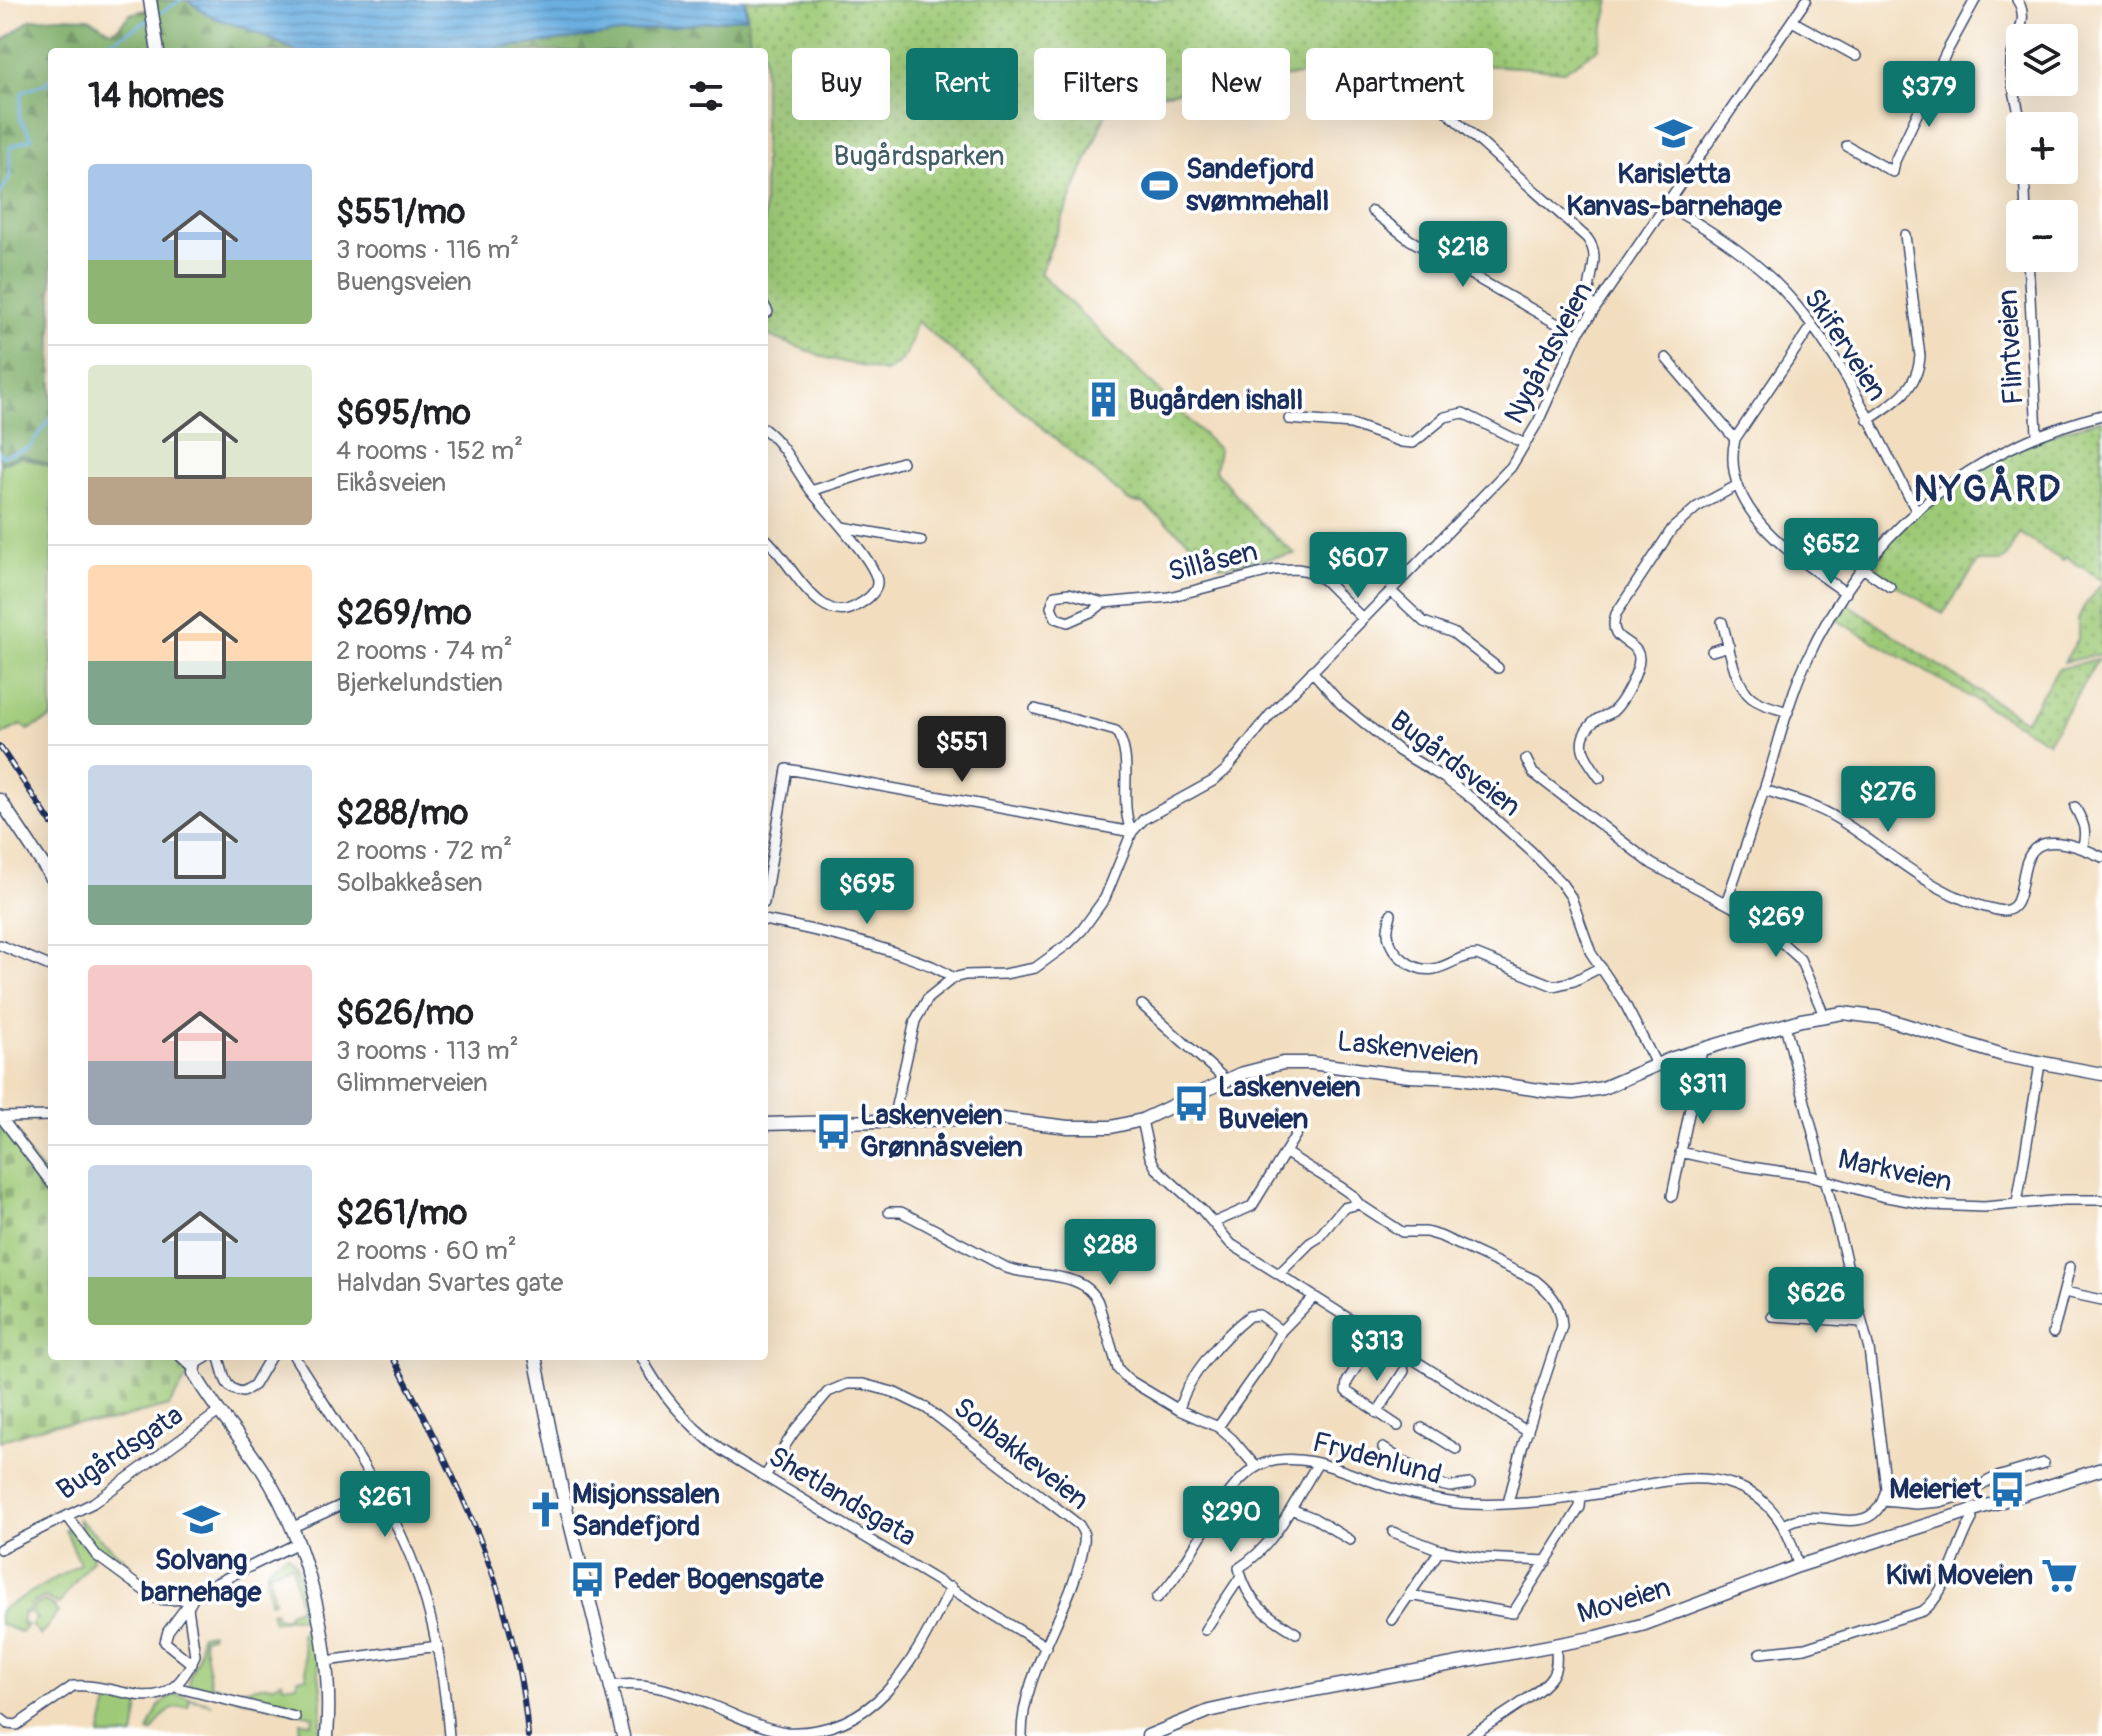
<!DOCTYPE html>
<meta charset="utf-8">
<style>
body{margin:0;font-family:Pangolin,sans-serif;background:#f2f2f2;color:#202124;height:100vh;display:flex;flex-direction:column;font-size:30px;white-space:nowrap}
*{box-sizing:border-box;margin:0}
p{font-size:26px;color:#757577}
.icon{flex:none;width:44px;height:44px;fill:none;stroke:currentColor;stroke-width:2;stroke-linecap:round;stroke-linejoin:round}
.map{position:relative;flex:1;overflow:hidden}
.panel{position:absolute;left:48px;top:48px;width:720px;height:1312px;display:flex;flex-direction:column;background:#fff;border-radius:8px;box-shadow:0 8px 32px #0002}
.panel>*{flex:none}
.banner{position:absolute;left:792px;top:48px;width:760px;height:72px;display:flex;gap:16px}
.buttons{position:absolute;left:2006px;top:24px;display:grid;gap:16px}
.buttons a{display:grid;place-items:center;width:72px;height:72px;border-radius:8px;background:#fff;box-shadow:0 8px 32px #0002;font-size:40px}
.price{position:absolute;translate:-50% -68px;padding:0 18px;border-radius:8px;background:#0f766e;color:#fff;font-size:26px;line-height:52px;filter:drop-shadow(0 2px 4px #0008)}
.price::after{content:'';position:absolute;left:50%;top:48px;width:24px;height:18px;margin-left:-12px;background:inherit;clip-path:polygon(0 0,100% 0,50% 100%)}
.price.on{background:#222;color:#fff}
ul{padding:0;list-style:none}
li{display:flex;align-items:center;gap:24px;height:200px;padding:0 40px}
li+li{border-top:2px solid #e0e0e0}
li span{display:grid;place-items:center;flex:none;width:224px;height:160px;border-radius:8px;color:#555}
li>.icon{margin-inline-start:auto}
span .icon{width:96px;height:96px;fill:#fffc;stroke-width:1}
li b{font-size:34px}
h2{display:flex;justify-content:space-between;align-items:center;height:96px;padding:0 40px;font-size:34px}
.pill{padding:0 28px;border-radius:8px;background:#fff;box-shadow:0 8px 32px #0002;font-size:28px;line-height:72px}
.pill.on{background:#0f766e;color:#fff}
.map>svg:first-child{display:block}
.green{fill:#9eca77;stroke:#5c7c6a;stroke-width:2}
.forest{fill:url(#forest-firs);stroke:#4c6e63;stroke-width:2}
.cemetery{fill:url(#cemetery-stones);stroke:#5c7c6a;stroke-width:2}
.park{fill:url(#park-dots);stroke:#5c7c6a;stroke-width:2}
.water{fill:url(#water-rules);stroke:#426f9f;stroke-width:2}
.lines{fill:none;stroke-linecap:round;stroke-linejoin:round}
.stream{stroke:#6aafe0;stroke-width:3}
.street-casing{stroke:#3b496d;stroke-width:12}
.secondary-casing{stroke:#3b496d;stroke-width:15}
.street{stroke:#fff;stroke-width:9}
.secondary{stroke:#fff;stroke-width:12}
.rail-casing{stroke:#1b2f5e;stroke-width:6}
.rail{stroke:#fff;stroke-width:3;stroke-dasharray:9;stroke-linecap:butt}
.labels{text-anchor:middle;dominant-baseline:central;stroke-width:7;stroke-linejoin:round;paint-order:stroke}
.park-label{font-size:28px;fill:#425e66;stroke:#fff}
.poi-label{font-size:28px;font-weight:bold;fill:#1b2f5e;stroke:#fff;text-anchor:start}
.street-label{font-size:28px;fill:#1b2f5e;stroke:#fff}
.district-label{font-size:36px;font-weight:bold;letter-spacing:2px;fill:#1b2f5e;stroke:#fff}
</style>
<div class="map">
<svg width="2102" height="1736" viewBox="0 0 2102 1736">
<defs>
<pattern id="forest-firs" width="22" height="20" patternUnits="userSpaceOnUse" patternTransform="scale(2)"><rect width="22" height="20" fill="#7eae68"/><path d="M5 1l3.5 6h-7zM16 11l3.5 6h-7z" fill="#668e59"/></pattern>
<pattern id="cemetery-stones" width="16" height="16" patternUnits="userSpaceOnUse" patternTransform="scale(2)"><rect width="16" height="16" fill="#9eca77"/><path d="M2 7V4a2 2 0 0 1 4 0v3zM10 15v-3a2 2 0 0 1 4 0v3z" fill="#80a465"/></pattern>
<pattern id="park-dots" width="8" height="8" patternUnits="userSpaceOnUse" patternTransform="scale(2)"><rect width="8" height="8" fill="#9eca77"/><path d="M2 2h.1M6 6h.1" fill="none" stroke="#80a465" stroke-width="1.8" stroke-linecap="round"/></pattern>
<pattern id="water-rules" width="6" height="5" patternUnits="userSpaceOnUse" patternTransform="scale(2)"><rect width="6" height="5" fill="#6aafe0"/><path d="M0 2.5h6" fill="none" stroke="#568fb9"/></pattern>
</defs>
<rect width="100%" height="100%" fill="#fff"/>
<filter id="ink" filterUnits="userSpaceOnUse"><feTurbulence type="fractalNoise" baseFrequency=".0125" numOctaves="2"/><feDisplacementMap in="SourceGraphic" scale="16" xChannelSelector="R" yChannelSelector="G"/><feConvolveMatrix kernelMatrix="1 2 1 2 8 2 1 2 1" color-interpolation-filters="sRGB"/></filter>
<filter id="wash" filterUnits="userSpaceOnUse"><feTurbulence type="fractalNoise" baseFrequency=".006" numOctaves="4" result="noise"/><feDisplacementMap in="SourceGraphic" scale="32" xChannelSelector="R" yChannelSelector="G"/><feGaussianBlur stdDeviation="1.8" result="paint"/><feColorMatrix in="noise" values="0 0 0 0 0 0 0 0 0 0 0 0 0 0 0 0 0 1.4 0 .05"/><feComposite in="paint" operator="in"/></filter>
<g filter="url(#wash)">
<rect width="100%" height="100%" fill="#f2debf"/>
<!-- green -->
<path class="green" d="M21 457 52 467V718L28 730 21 725 3 734 0 731V464Z
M78 1519 130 1564 126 1568 119 1570C105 1557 80 1540 78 1519Z
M68 1527 93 1555 92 1559 59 1604 45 1597 31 1604 29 1613 24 1612 22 1624 27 1625 21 1632 0 1624V1610L80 1564 65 1529Z
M288 1554 296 1564 309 1616 303 1619 290 1618 274 1622 271 1612 275 1611 277 1618 288 1616V1612L300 1608 292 1565 269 1572 274 1601 270 1602C266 1575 259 1566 288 1554Z
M45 1601 55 1606 54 1608 58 1612 40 1636 31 1625 37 1619 32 1614 34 1606Z
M306 1626 313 1627 322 1698 321 1736 298 1734 301 1721 312 1724 313 1716 192 1687 188 1683C192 1662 202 1661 200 1635L211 1633V1636L203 1638 211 1686C219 1685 223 1688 231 1690 246 1692 260 1683 273 1686L282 1681 283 1686 297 1684V1679L307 1677 301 1635Z
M174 1694 212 1704 190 1699 188 1707C167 1706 162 1716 152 1732L148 1731 159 1706Z
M109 1699 121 1702 124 1699H140L134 1736H100Z"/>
<!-- forest -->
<path class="forest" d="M156 0H187L212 17 249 29 298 52H52V466L22 455 0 462V54L5 39 30 20 56 17 89 18 111 31 118 28 130 14 157 7Z
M746 0 751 52H469L745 17Z"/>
<!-- cemetery -->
<path class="cemetery" d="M0 1117 52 1184V1356H184L193 1368 169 1406 107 1422 53 1424 0 1441Z"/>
<!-- park -->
<path class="park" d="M746 0H1610L1599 48 1564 71C1413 53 1260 80 1111 101L1040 273 1219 450 1215 470 1252 515 1295 554 1221 566 1143 504 1129 501 917 321C909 344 911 360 885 372L827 358 769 336 764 314V52H751Z
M2102 419V580L2066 557 2063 561 2019 533 2006 558 1999 562H1978L1943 614 1878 574 1876 562C1903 512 1979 464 2031 442 2053 432 2079 426 2102 419Z
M2102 583V654L2064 662 2078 639V620L2083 608Z
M1846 602 1921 654 2025 721 2058 669 2098 659 2048 742 1835 619Z"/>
<!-- water -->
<path class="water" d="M187 0H745L746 17 469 52H298L249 29 212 17Z"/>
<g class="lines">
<!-- stream -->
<path class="stream" d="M155 16 181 0
M93 52 149 20
M0 194 10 177V147L32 138 19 117 22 92 47 83 52 76
M0 452 2 456 29 448 52 417"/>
</g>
</g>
<g filter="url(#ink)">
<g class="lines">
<defs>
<path id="street" d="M2017 0C2030 18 2016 36 2012 55 2007 77 2019 104 2021 126
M1792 21 1856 56
M1390 61 1587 238C1601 256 1590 272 1589 292 1589 298 1591 306 1592 313
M1847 146 1893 172 1895 161 1946 53 1975 0
M2024 170 2026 214
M1666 205C1714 232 1761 262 1796 305 1847 365 1879 441 1916 510
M1372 211 1410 240 1577 335
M2028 258 2037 434
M764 305 768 312
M1812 325 1735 439C1719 510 1797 558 1846 593
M1666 358 1735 439
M1289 419 1351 424 1402 442 1413 443 1445 417 1463 413 1525 444
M1868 420C1894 403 1918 389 1920 356L1905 235
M764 429C785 445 796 471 812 492 826 510 875 561 877 581 878 593 864 602 854 607 842 614 831 610 820 602 798 585 785 556 764 537
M811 491 902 462
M842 527 921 541
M1864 569 1890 587
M1391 591 1424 622 1453 633 1498 668
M1103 603 1093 611 1068 622 1056 618 1051 607 1055 595 1069 593 1103 603 1169 597 1274 570 1297 569 1308 571 1324 580 1363 619
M1722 622C1729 644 1733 683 1752 698 1763 706 1776 708 1788 712
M1712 651 1729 646
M1312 671 1341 704 1399 751 1444 778 1474 800 1532 852 1562 884 1571 897 1591 953 1624 1002 1656 1064
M1035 709 1116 731C1136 760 1117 801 1132 832
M1526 759 1533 773 1652 864 1757 920 1800 959 1824 1015
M1600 778C1585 757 1571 741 1596 720 1601 716 1607 716 1612 712 1622 704 1633 682 1637 669 1649 636 1604 649 1616 614L1672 529 1697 507 1738 485
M1764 790C1789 798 1816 805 1838 819 1891 852 1934 897 1997 910 2047 921 1987 802 2102 857
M2075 807C2083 822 2088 831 2082 848
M764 903 787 769 1132 832
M1726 903C1741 861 1755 819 1768 777 1780 739 1789 698 1806 662 1863 536 1968 448 2102 415
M1391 914C1390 920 1387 927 1388 933 1389 953 1414 973 1434 969 1450 966 1460 955 1477 955L1554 986 1574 981 1601 967
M764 920C811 929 857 939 902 955 920 962 937 966 953 978
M0 945 52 967
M1142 1005 1226 1080
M0 1116 52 1184
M0 1117 52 1116
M893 1119 915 1021 928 998 953 978 965 975 1004 974 1035 968 1068 944 1082 930 1105 898 1132 832 1144 819 1213 781 1226 770 1269 716 1511 467 1538 422 1577 335 1806 0
M1142 1120 1150 1157 1156 1168 1202 1210 1231 1244 1528 1432
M1680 1152 1744 1166 1812 1176 1881 1196 1931 1205 1984 1207 2064 1200H2102
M1286 1153 1339 1186 1352 1195 1359 1204 1402 1232H1426L1440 1236 1535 1280C1551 1293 1561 1304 1562 1326L1522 1448 1508 1503
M1672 1196 1702 1050
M2017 1203 2040 1064
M889 1212H901L915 1219 1007 1268C1036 1278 1084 1270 1098 1302L1118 1369 1129 1380 1179 1410 1218 1427 1232 1439 1256 1467
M1213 1223 1252 1206 1303 1123
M1279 1274 1310 1243 1318 1238 1343 1208 1359 1204
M2065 1292 2102 1300
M1772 1316 1862 1322
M2053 1333 2070 1267
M1375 1337 1347 1382 1346 1391 1398 1426
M180 1356 193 1368
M218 1356C225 1372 222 1390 243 1392L254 1385 271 1356
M294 1356C331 1415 371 1472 401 1535 431 1598 444 1667 449 1736
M641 1356C660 1394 687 1424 721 1450L1047 1647
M1179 1410C1187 1376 1223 1337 1249 1316L1259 1315 1281 1331
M1377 1413 1404 1371
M1218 1427 1265 1360 1281 1331 1314 1297
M1422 1428 1456 1449
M1383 1448 1441 1485 1450 1487 1470 1484
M765 1476 794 1432 828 1392 847 1384H863L893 1392 926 1408 1079 1525C1083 1531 1085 1535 1084 1542 1075 1607 1021 1670 1022 1736
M1883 1501 1916 1504 1940 1502 1957 1497 1994 1478 2044 1463
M1291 1509 1314 1518 1350 1540
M67 1516 97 1556 153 1597C167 1602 189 1601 200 1591L298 1543
M1784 1525C1817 1501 1874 1548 1886 1489L1869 1349 1785 1025
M293 1527 377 1489
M1393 1532 1440 1550 1482 1558 1547 1561
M0 1549 93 1503 220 1411
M1409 1595 1513 1613 1580 1507 1581 1496
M1157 1598C1193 1565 1222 1478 1265 1463 1307 1450 1349 1475 1388 1487 1414 1495 1443 1503 1470 1504 1515 1506 1559 1500 1603 1493 1645 1486 1692 1470 1734 1485 1771 1498 1790 1530 1798 1566
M189 1603 168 1631 165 1642 192 1664
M1392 1620 1440 1550
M1205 1630 1241 1576
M1296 1633C1267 1615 1248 1605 1239 1568 1276 1545 1295 1500 1318 1463
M1760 1653 1805 1648 1923 1611C1947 1594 1957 1545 1972 1519L1970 1510
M326 1661 438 1646
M610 1686C648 1680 676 1692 711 1705 735 1715 760 1728 786 1732 881 1736 916 1655 951 1587
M175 1687 295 1717
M0 1718 8 1724 17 1725 73 1686C124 1682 165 1726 195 1655L188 1608 194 1597
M1471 1736C1490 1722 1541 1694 1552 1676 1558 1667 1556 1655 1556 1645"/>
<path id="secondary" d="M150 0 158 52
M0 800 52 878
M764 1124 994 1118 1068 1127H1111L1142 1120 1240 1074 1283 1063H1311L1409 1076 1461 1078 1546 1091 1573 1093 1603 1088 1673 1058 1801 1020 1843 1013 1883 1018 2006 1056 2102 1074
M206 1356 196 1362 194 1373C212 1407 240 1435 261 1468 308 1540 334 1650 327 1736
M535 1356 562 1491 623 1736
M1148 1736 1209 1711 1250 1702 1597 1637 1645 1624 1798 1566 2102 1469"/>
</defs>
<!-- street casing -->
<use href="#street" class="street-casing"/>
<!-- secondary casing -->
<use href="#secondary" class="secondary-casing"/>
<!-- street -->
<use href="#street" class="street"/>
<!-- secondary -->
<use href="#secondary" class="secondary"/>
<defs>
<path id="rail" d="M0 747 52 824
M392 1356C456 1475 517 1599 528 1736"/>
</defs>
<!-- rail casing -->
<use href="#rail" class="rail-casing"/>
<!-- rail -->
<use href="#rail" class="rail"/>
</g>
</g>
<!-- icons -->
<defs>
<symbol id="school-bare" viewBox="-9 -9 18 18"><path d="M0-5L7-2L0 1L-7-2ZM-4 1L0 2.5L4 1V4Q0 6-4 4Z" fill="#1f6fb2" stroke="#fff" stroke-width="2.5" paint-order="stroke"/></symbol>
<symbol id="stadium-bare" viewBox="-9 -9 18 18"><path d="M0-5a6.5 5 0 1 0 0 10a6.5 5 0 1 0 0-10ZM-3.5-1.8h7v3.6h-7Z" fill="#1f6fb2" stroke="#fff" stroke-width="2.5" paint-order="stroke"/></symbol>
<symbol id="building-bare" viewBox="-9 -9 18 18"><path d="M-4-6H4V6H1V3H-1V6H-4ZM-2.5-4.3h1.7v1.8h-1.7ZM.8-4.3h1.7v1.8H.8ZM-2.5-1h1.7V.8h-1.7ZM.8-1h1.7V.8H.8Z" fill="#1f6fb2" stroke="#fff" stroke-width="2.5" paint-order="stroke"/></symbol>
<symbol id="bus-bare" viewBox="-9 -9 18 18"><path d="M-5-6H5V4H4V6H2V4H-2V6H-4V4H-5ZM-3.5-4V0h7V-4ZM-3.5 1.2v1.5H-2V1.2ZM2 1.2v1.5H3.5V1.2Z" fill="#1f6fb2" stroke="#fff" stroke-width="2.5" paint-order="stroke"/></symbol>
<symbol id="church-bare" viewBox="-9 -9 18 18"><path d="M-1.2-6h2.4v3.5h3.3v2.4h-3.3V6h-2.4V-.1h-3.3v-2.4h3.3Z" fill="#1f6fb2" stroke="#fff" stroke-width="2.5" paint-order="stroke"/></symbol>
<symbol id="supermarket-bare" viewBox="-9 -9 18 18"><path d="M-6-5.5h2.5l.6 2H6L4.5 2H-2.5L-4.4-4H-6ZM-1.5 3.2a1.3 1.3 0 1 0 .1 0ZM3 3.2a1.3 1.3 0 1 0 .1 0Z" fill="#1f6fb2" stroke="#fff" stroke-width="2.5" paint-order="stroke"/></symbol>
</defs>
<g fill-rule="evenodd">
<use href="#school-bare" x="1648" y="108" width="51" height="51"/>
<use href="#stadium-bare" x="1134" y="160" width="51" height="51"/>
<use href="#building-bare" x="1078" y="374" width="51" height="51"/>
<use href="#bus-bare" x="1166" y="1078" width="51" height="51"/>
<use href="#bus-bare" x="808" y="1106" width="51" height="51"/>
<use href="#bus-bare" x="1982" y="1464" width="51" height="51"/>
<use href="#church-bare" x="520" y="1484" width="51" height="51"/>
<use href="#school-bare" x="176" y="1494" width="51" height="51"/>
<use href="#supermarket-bare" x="2034" y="1550" width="51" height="51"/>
<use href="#bus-bare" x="562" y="1554" width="51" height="51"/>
</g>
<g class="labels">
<!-- park labels -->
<g class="park-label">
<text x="919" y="156">Bugårdsparken</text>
</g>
<!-- poi labels -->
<g class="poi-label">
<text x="1186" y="169">Sandefjord<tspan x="1186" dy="32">svømmehall</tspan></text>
<text x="1674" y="174" text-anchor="middle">Karisletta<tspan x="1674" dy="32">Kanvas-barnehage</tspan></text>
<text x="1129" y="400">Bugården ishall</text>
<text x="1218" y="1087">Laskenveien<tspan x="1218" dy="32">Buveien</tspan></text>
<text x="860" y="1115">Laskenveien<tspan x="860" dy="32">Grønnåsveien</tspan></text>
<text x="1982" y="1489" text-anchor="end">Meieriet</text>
<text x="572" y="1494">Misjonssalen<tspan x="572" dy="32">Sandefjord</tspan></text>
<text x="201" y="1560" text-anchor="middle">Solvang<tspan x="201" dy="32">barnehage</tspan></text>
<text x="2033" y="1575" text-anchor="end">Kiwi Moveien</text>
<text x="613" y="1579">Peder Bogensgate</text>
</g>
<!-- street labels -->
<g class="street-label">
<text transform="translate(1845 345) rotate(57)">Skiferveien</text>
<text transform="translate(2011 347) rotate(-93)">Flintveien</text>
<text transform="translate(1549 353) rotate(-62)">Nygårdsveien</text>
<text transform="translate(1213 562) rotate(-14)">Sillåsen</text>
<text transform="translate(1455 764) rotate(37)">Bugårdsveien</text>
<text transform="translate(1408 1049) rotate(6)">Laskenveien</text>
<text transform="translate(1895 1171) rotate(12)">Markveien</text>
<text transform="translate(120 1453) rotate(-34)">Bugårdsgata</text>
<text transform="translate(1021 1454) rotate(38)">Solbakkeveien</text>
<text transform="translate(1377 1459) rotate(15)">Frydenlund</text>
<text transform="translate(842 1497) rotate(31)">Shetlandsgata</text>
<text transform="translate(1624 1601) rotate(-17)">Moveien</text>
</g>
<!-- district labels -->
<g class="district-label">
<text x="1988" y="489">NYGÅRD</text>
</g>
</g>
</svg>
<div class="buttons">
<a><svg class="icon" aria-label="layers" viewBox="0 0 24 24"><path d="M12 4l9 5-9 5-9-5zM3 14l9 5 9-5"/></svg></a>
<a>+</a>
<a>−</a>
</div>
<b class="price" style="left:1929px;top:129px">$379</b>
<b class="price" style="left:1463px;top:289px">$218</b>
<b class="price" style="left:1831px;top:586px">$652</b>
<b class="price" style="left:1358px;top:600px">$607</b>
<b class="price on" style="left:962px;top:784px">$551</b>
<b class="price" style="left:1888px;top:834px">$276</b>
<b class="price" style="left:867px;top:926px">$695</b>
<b class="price" style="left:1776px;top:959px">$269</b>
<b class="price" style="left:1703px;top:1126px">$311</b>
<b class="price" style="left:1110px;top:1287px">$288</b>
<b class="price" style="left:1816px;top:1335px">$626</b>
<b class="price" style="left:1377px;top:1383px">$313</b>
<b class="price" style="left:385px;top:1539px">$261</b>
<b class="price" style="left:1231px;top:1554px">$290</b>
<div class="banner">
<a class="pill">Buy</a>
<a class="pill on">Rent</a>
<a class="pill">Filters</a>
<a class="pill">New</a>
<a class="pill">Apartment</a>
</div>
<section class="panel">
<h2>14 homes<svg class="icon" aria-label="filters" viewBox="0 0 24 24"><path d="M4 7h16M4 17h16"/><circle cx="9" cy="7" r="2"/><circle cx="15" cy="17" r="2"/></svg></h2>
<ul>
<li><span style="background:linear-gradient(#a9c7e8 60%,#8fb573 0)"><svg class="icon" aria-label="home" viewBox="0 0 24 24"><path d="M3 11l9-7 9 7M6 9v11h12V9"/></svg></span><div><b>$551/mo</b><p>3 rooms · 116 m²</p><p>Buengsveien</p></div></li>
<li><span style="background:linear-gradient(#dfe7d0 70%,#b9a48a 0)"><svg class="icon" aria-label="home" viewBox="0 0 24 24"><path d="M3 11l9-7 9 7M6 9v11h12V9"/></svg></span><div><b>$695/mo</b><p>4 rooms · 152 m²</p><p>Eikåsveien</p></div></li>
<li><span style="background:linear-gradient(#ffd9b3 60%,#7fa58c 0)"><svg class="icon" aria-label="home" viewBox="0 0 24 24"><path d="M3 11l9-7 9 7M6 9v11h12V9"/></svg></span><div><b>$269/mo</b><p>2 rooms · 74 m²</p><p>Bjerkelundstien</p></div></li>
<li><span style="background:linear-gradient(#c9d6e8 75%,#7fa58c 0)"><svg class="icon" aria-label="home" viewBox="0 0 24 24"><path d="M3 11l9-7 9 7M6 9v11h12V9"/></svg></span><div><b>$288/mo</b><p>2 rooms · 72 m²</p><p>Solbakkeåsen</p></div></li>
<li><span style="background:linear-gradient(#f6c9c9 60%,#9aa5b1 0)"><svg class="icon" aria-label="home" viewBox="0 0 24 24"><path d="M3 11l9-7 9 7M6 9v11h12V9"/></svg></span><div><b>$626/mo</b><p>3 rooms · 113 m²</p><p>Glimmerveien</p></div></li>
<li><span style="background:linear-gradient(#c9d6e8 70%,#8fb573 0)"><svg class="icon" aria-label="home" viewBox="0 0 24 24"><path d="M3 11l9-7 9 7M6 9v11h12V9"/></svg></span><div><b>$261/mo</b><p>2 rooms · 60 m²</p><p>Halvdan Svartes gate</p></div></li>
</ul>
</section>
</div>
